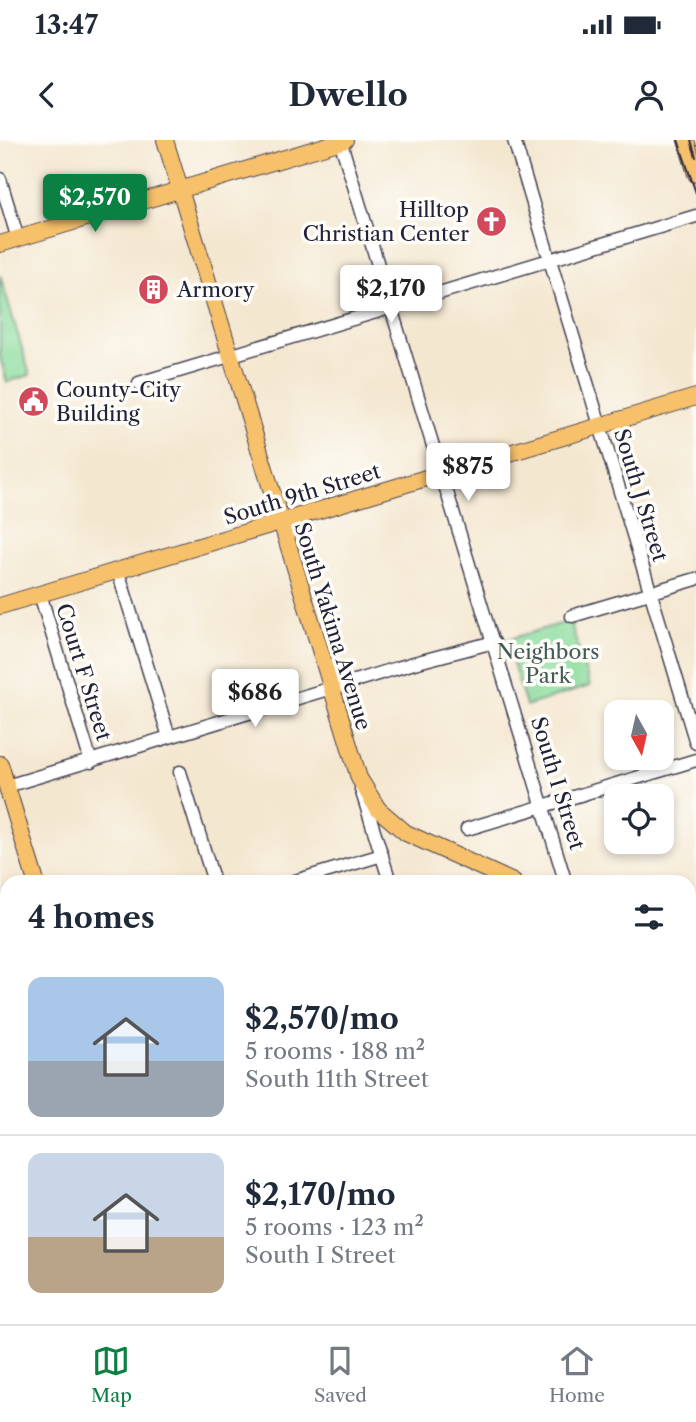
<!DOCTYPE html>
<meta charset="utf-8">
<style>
body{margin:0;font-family:"Libre Caslon Text",serif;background:#f6f6f7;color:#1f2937;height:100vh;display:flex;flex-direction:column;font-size:26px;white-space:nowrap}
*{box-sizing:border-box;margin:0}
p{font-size:23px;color:#747a83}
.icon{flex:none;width:38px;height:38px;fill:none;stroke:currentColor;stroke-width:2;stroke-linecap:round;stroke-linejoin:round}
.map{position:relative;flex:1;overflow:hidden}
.panel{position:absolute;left:0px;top:735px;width:696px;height:450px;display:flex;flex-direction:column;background:#fff;border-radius:21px 21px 0 0;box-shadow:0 4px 10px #0003}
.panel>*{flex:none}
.needle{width:46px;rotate:172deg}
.tools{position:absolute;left:604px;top:560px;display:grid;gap:14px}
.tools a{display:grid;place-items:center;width:70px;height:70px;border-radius:14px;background:#fff;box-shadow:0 4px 10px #0003;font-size:35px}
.price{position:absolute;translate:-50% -60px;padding:0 16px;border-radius:7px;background:#fff;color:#222;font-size:23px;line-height:46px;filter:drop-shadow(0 2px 4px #0008)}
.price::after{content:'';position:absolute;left:50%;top:42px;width:21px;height:16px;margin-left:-10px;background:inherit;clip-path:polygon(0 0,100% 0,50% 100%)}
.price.selected{background:#0b8043;color:#fff}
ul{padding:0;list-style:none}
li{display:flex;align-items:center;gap:21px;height:175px;padding:0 28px}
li+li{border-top:2px solid #e0e1e3}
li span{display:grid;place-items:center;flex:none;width:196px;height:140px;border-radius:14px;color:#555}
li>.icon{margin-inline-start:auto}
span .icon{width:84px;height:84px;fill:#fffc;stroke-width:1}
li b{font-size:30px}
h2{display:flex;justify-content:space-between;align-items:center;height:84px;padding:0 28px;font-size:30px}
.status{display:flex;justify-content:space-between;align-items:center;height:49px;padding:0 35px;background:#fff;direction:ltr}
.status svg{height:19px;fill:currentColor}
header{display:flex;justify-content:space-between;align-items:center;height:91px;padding:0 28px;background:#fff;font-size:32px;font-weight:700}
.tab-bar{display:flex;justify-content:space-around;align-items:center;height:98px;border-top:2px solid #e0e1e3;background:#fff;font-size:19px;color:#747a83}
.tab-bar a{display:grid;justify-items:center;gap:4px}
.tab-bar .selected{color:#0b8043}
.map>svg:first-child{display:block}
.green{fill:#8bdc9d;stroke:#567f6c;stroke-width:2}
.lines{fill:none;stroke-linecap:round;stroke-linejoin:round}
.minor-casing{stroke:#424051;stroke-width:15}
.major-casing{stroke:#424051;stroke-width:18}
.minor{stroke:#fff;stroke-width:12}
.major{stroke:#f7c06b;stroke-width:16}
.tram{stroke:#22223b;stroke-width:2}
.labels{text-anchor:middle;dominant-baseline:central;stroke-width:7;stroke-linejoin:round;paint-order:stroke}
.poi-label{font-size:21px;fill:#22223b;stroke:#fdfcf7;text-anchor:start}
.street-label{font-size:21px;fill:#22223b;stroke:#fdfcf7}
.park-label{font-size:21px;fill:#425a58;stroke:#fdfcf7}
</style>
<div class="status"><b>13:47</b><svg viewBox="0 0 49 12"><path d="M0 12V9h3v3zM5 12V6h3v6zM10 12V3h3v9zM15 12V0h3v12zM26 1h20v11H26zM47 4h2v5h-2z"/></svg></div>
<header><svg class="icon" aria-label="back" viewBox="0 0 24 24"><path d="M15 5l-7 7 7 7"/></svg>Dwello<svg class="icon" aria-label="person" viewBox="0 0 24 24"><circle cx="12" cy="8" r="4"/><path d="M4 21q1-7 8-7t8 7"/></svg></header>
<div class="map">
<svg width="696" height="1184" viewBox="0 0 696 1184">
<rect width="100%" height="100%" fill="#fdfcf7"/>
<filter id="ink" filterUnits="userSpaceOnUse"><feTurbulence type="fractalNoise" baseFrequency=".0143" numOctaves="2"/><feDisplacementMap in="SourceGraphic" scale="14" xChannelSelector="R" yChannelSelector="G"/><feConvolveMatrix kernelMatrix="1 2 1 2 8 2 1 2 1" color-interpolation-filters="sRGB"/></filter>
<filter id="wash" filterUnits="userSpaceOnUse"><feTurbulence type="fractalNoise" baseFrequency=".00686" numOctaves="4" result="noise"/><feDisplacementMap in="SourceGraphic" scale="28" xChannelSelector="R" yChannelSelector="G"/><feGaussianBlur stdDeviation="1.57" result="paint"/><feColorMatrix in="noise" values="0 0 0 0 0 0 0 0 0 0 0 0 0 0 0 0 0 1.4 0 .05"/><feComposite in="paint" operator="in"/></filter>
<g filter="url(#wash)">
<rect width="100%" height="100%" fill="#f4e7d0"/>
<!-- green -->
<path class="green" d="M0 135 30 235 7 242 0 217Z
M570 481 590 546 526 566 506 500Z
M360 1178H685L687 1184H362Z"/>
</g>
<g filter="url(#ink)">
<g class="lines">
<defs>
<path id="minor" d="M340 0 564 737
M514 0 547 111
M0 39 18 99
M550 120 696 603
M139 243 696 76
M118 431 169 597
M40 454 91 622
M572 476 696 439
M180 632 214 742
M7 646 414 523 494 502
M361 649 390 742
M467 689 696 620
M292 742 382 715
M0 838 7 835
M0 885 7 896
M690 985 696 983
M0 1038 7 1047
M90 1178 94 1184
M169 1178 171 1184
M254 1178 256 1184
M346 1178 347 1184"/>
<path id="major" d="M165 0 359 638 378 669 406 693 513 742
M686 0 696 34
M0 104 345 0
M0 466 696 257
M0 624 36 742
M690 803 696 801
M690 1153 696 1174"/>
</defs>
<!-- minor casing -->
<use href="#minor" class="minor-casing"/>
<!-- major casing -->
<use href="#major" class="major-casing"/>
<!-- minor -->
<use href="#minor" class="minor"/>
<!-- major -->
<use href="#major" class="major"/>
<!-- tram -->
<path class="tram" d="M678 0 696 53
M691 0 696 17"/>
</g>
</g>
<!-- icons -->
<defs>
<symbol id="church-disc" viewBox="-11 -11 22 22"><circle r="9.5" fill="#d1495b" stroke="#fdfcf7"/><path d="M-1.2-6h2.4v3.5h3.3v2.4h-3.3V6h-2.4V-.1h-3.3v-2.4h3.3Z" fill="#fff"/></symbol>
<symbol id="building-disc" viewBox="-11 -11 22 22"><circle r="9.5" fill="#d1495b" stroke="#fdfcf7"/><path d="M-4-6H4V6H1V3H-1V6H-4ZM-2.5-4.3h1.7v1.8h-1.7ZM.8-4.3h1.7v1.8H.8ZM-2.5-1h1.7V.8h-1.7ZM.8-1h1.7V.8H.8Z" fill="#fff"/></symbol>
<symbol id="civic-disc" viewBox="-11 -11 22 22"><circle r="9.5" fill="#d1495b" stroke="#fdfcf7"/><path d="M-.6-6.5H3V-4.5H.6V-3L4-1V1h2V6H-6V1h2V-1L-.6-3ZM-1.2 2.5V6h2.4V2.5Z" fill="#fff"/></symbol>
</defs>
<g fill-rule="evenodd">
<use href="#church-disc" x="474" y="64" width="35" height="35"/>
<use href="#building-disc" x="136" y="132" width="35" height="35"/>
<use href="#civic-disc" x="16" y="244" width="35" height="35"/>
</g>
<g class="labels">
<!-- poi labels -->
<g class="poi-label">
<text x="469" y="69" text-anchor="end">Hilltop<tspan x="469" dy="24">Christian Center</tspan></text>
<text x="177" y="149">Armory</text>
<text x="56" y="249">County-City<tspan x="56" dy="24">Building</tspan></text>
</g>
<!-- street labels -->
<g class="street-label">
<text transform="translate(302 354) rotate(-17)">South 9th Street</text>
<text transform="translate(641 355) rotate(73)">South J Street</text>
<text transform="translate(333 486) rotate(73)">South Yakima Avenue</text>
<text transform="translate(84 532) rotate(73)">Court F Street</text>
<text transform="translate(558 643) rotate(73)">South I Street</text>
</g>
<!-- park labels -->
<g class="park-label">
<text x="548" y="511">Neighbors<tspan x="548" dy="24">Park</tspan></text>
</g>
</g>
</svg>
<div class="tools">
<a><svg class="needle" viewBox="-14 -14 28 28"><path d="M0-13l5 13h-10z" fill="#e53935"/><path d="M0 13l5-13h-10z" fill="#747a83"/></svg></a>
<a><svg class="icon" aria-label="locate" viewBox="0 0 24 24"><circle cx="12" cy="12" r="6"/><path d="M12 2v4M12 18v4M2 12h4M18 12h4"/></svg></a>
</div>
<b class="price selected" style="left:95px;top:94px">$2,570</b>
<b class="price" style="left:391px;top:185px">$2,170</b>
<b class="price" style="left:468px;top:363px">$875</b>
<b class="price" style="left:255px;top:589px">$686</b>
<section class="panel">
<h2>4 homes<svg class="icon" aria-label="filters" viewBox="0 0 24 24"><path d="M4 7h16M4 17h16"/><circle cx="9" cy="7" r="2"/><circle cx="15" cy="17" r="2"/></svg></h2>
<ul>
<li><span style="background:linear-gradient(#a9c7e8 60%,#9aa5b1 0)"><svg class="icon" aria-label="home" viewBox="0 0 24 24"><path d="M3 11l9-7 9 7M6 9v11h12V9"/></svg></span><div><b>$2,570/mo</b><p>5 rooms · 188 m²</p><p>South 11th Street</p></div></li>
<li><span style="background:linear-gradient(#c9d6e8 60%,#b9a48a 0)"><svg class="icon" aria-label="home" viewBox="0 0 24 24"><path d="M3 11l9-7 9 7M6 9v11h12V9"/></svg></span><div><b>$2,170/mo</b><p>5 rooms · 123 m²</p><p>South I Street</p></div></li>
</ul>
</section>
</div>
<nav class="tab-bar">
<a class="selected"><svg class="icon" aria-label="map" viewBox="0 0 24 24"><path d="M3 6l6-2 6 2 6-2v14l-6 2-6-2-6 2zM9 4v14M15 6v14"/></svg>Map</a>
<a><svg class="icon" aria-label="saved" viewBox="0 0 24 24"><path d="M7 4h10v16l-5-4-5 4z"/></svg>Saved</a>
<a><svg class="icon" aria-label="home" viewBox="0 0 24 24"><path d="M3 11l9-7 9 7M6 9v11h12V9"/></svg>Home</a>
</nav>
